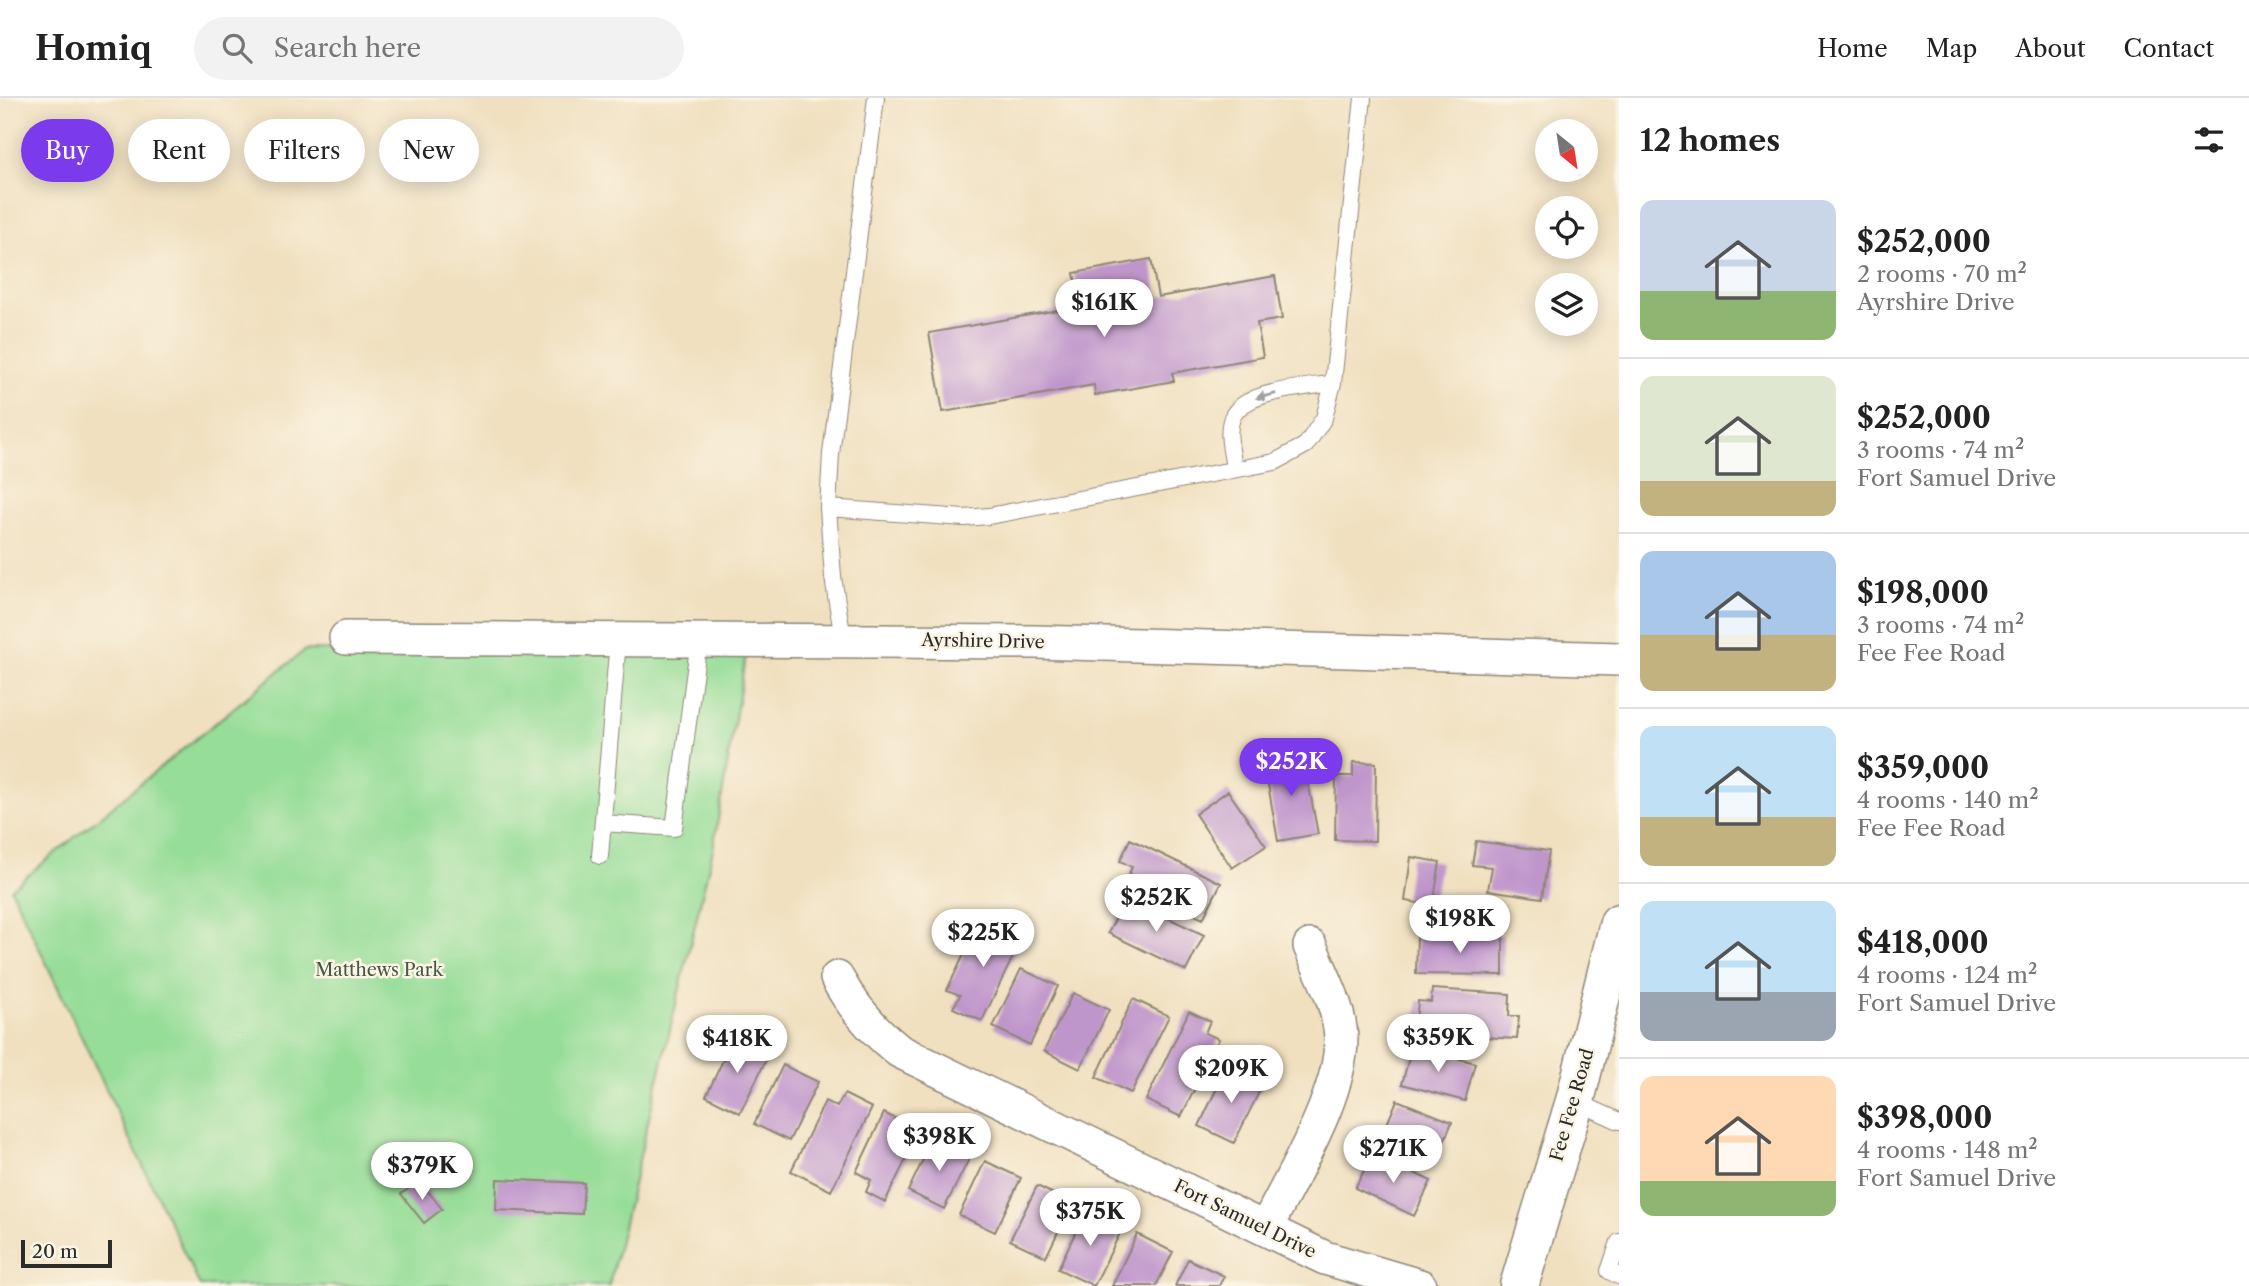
<!DOCTYPE html>
<meta charset="utf-8">
<style>
body{margin:0;font-family:"Libre Caslon Text",serif;background:#f2f2f2;color:#222;height:100vh;display:flex;flex-direction:column;font-size:26px;white-space:nowrap}
*{box-sizing:border-box;margin:0}
p{font-size:23px;color:#767676}
.icon{flex:none;width:38px;height:38px;fill:none;stroke:currentColor;stroke-width:2;stroke-linecap:round;stroke-linejoin:round}
.map{position:relative;flex:1;overflow:hidden}
.drawer{display:flex;flex-direction:column;background:#fff;width:630px}
.drawer>*{flex:none}
.banner{position:absolute;left:21px;top:21px;width:665px;height:63px;display:flex;gap:14px}
.needle{width:46px;rotate:150deg}
.fabs{position:absolute;left:1535px;top:21px;display:grid;gap:14px}
.fabs a{display:grid;place-items:center;width:63px;height:63px;border-radius:50%;background:#fff;box-shadow:0 4px 18px #0003;font-size:35px}
.scale{position:absolute;left:21px;bottom:18px;width:91px;box-sizing:border-box;padding-left:7px;border:4px solid #2b2b2b;border-top:0;font-size:19px;line-height:24px;white-space:nowrap;color:#2b2b2b;-webkit-text-stroke:5px #fcf5e5;paint-order:stroke}
.price{position:absolute;translate:-50% -60px;padding:0 16px;border-radius:24px;background:#fff;color:#222;font-size:23px;line-height:46px;filter:drop-shadow(0 2px 4px #0008)}
.price::after{content:'';position:absolute;left:50%;top:42px;width:21px;height:16px;margin-left:-10px;background:inherit;clip-path:polygon(0 0,100% 0,50% 100%)}
.price.selected{background:#7c3aed;color:#fff}
ul{padding:0;list-style:none}
li{display:flex;align-items:center;gap:21px;height:175px;padding:0 21px}
li+li{border-top:2px solid #e0e0e0}
li span{display:grid;place-items:center;flex:none;width:196px;height:140px;border-radius:14px;color:#555}
li>.icon{margin-inline-start:auto}
span .icon{width:84px;height:84px;fill:#fffc;stroke-width:1}
li b{font-size:30px}
h2{display:flex;justify-content:space-between;align-items:center;height:84px;padding:0 21px;font-size:30px}
.tag{padding:0 24px;border-radius:32px;background:#fff;box-shadow:0 4px 18px #0003;font-size:24px;line-height:63px}
.tag.selected{background:#7c3aed;color:#fff}
header{display:flex;align-items:center;gap:42px;box-sizing:border-box;height:98px;padding:0 35px;background:#fff;border-bottom:2px solid #e0e0e0}
header strong{font-size:33px}
nav{display:flex;gap:38px;margin-inline-start:auto;font-size:24px}
.search{width:490px;height:63px;background:#f2f2f2;display:flex;align-items:center;gap:18px;box-sizing:border-box;padding:0 24px;border-radius:38px;color:#767676;font-size:26px}
main{display:flex;flex:1;min-height:0}
.map>svg:first-child{display:block}
.green{fill:#96dd98;stroke:#608462;stroke-width:2}
.building{fill:#bf96cc}
.lines{fill:none;stroke-linecap:round;stroke-linejoin:round}
.service-casing{stroke:#8e8676;stroke-width:18}
.minor-casing{stroke:#8e8676;stroke-width:36}
.tertiary-casing{stroke:#8e8676;stroke-width:41}
.service{stroke:#fff;stroke-width:16}
.minor{stroke:#fff;stroke-width:33}
.tertiary{stroke:#fff;stroke-width:38}
.oneway{fill:#a0a0a0}
.labels{text-anchor:middle;dominant-baseline:central;stroke-width:5;stroke-linejoin:round;paint-order:stroke}
.street-label{font-size:18px;fill:#2b2b2b;stroke:#fcf5e5}
.park-label{font-size:18px;fill:#465846;stroke:#fcf5e5}
</style>
<header>
<strong>Homiq</strong>
<div class="search"><svg class="icon" aria-label="search" viewBox="0 0 24 24"><circle cx="10" cy="10" r="6"/><path d="M15 15l6 6"/></svg>Search here</div>
<nav><a>Home</a><a>Map</a><a>About</a><a>Contact</a></nav>
</header>
<main>
<div class="map">
<svg width="1619" height="1188" viewBox="0 0 1619 1188">
<rect width="100%" height="100%" fill="#fcf5e5"/>
<filter id="ink" filterUnits="userSpaceOnUse"><feTurbulence type="fractalNoise" baseFrequency=".0143" numOctaves="2"/><feDisplacementMap in="SourceGraphic" scale="14" xChannelSelector="R" yChannelSelector="G"/><feConvolveMatrix kernelMatrix="1 2 1 2 8 2 1 2 1" color-interpolation-filters="sRGB"/></filter>
<filter id="wash" filterUnits="userSpaceOnUse"><feTurbulence type="fractalNoise" baseFrequency=".00686" numOctaves="4" result="noise"/><feDisplacementMap in="SourceGraphic" scale="28" xChannelSelector="R" yChannelSelector="G"/><feGaussianBlur stdDeviation="1.57" result="paint"/><feColorMatrix in="noise" values="0 0 0 0 0 0 0 0 0 0 0 0 0 0 0 0 0 1.4 0 .05"/><feComposite in="paint" operator="in"/></filter>
<g filter="url(#wash)">
<rect width="100%" height="100%" fill="#f0e0c0"/>
<!-- green -->
<path class="green" d="M305 552 746 556 713 751 609 1188H200L11 791Z"/>
<g id="blocks">
<!-- building -->
<path class="building" d="M1151 161 1158 199 1275 178 1282 221 1257 225 1263 259 1172 275 1174 283 1095 297 1094 287 943 314 929 235 1080 208 1074 175Z
M1303 657 1318 736 1278 743 1264 664Z
M1353 664 1376 665 1375 743 1335 742 1336 678H1353Z
M1228 693 1266 748 1232 770 1195 716Z
M1130 741 1221 785 1203 821 1126 783 1132 769 1120 763Z
M1476 743 1549 753 1542 800 1488 792 1492 769 1472 767Z
M1411 759 1440 764 1433 807 1405 803Z
M1126 800 1204 837 1186 873 1108 835Z
M981 821 1022 840 982 923 953 910 960 897 947 892Z
M1417 836 1503 837V877L1416 876Z
M1021 871 1058 888 1030 947 993 929Z
M1432 891 1510 896 1509 918H1519L1517 941 1415 935 1418 903 1431 904Z
M1073 895 1109 912 1080 971 1044 953Z
M1133 901 1169 918 1131 995 1096 979Z
M1189 913 1210 923 1205 935 1219 941 1181 1019 1146 1002Z
M734 939 769 956 740 1015 706 998Z
M1412 948 1475 965 1465 1003 1402 986Z
M783 967 818 984 789 1043 754 1026Z
M1227 969 1263 986 1234 1045 1199 1028Z
M844 996 872 1010 831 1093 791 1073 825 1003 837 1009Z
M1397 1002 1452 1024 1437 1061 1382 1038Z
M884 1015 920 1033 885 1104 866 1094 871 1082 856 1074Z
M934 1039 971 1057 944 1111 908 1093Z
M1373 1055 1431 1083 1414 1118 1355 1090Z
M985 1063 1021 1080 995 1134 959 1117Z
M497 1081 584 1085 582 1116 496 1112Z
M420 1083 442 1111 424 1125 401 1096Z
M1037 1088 1072 1105 1046 1159 1010 1142Z
M1086 1112 1123 1129 1094 1188 1058 1171Z
M1137 1136 1173 1154 1156 1188H1112Z
M1188 1161 1224 1178 1219 1188H1175Z"/>
</g>
</g>
<g filter="url(#ink)">
<use href="#blocks" fill-opacity="0" stroke="#8e8676" stroke-width="2"/>
<g class="lines">
<defs>
<path id="service" d="M1234 370C1232 355 1226 335 1232 320 1243 292 1307 290 1333 285
M828 410 964 420 989 418 1275 364 1306 347 1324 320 1333 285 1363 0
M843 541 833 479 828 410 831 356 876 0
M603 725 674 730 699 542
M600 758 618 542
M1575 1003 1619 1023
M1619 1144 1609 1173 1619 1178"/>
<path id="minor" d="M346 540 1035 544 1619 561
M837 880C853 910 873 932 899 953L1325 1160 1420 1188
M1266 1130C1291 1079 1349 986 1340 930 1336 902 1321 874 1310 848"/>
<path id="tertiary" d="M1519 1188 1575 1003 1619 825"/>
</defs>
<!-- service casing -->
<use href="#service" class="service-casing"/>
<!-- minor casing -->
<use href="#minor" class="minor-casing"/>
<!-- tertiary casing -->
<use href="#tertiary" class="tertiary-casing"/>
<!-- service -->
<use href="#service" class="service"/>
<!-- minor -->
<use href="#minor" class="minor"/>
<!-- tertiary -->
<use href="#tertiary" class="tertiary"/>
</g>
<!-- one-way arrows -->
<defs><path id="oneway-solid" d="M-6-.8H1V-3.2L6.5 0L1 3.2V.8H-6Z" transform="scale(1.75)"/></defs>
<use class="oneway" href="#oneway-solid" transform="translate(1266 298) rotate(167)"/>
</g>
<g class="labels">
<!-- street labels -->
<g class="street-label">
<text transform="translate(983 543) rotate(1)">Ayrshire Drive</text>
<text transform="translate(1572 1007) rotate(-74)">Fee Fee Road</text>
<text transform="translate(1245 1121) rotate(26)">Fort Samuel Drive</text>
</g>
<!-- park labels -->
<g class="park-label">
<text x="379" y="872">Matthews Park</text>
</g>
</g>
</svg>
<div class="fabs">
<a><svg class="needle" viewBox="-14 -14 28 28"><path d="M0-13l5 13h-10z" fill="#e53935"/><path d="M0 13l5-13h-10z" fill="#767676"/></svg></a>
<a><svg class="icon" aria-label="locate" viewBox="0 0 24 24"><circle cx="12" cy="12" r="6"/><path d="M12 2v4M12 18v4M2 12h4M18 12h4"/></svg></a>
<a><svg class="icon" aria-label="layers" viewBox="0 0 24 24"><path d="M12 4l9 5-9 5-9-5zM3 14l9 5 9-5"/></svg></a>
</div>
<div class="scale">20 m</div>
<b class="price" style="left:1104px;top:241px">$161K</b>
<b class="price selected" style="left:1291px;top:700px">$252K</b>
<b class="price" style="left:1156px;top:836px">$252K</b>
<b class="price" style="left:1460px;top:857px">$198K</b>
<b class="price" style="left:983px;top:871px">$225K</b>
<b class="price" style="left:1438px;top:976px">$359K</b>
<b class="price" style="left:737px;top:977px">$418K</b>
<b class="price" style="left:1231px;top:1007px">$209K</b>
<b class="price" style="left:939px;top:1075px">$398K</b>
<b class="price" style="left:1393px;top:1087px">$271K</b>
<b class="price" style="left:422px;top:1104px">$379K</b>
<b class="price" style="left:1090px;top:1150px">$375K</b>
<div class="banner">
<a class="tag selected">Buy</a>
<a class="tag">Rent</a>
<a class="tag">Filters</a>
<a class="tag">New</a>
</div>
</div>
<section class="drawer">
<h2>12 homes<svg class="icon" aria-label="filters" viewBox="0 0 24 24"><path d="M4 7h16M4 17h16"/><circle cx="9" cy="7" r="2"/><circle cx="15" cy="17" r="2"/></svg></h2>
<ul>
<li><span style="background:linear-gradient(#c9d6e8 65%,#8fb573 0)"><svg class="icon" aria-label="home" viewBox="0 0 24 24"><path d="M3 11l9-7 9 7M6 9v11h12V9"/></svg></span><div><b>$252,000</b><p>2 rooms · 70 m²</p><p>Ayrshire Drive</p></div></li>
<li><span style="background:linear-gradient(#dfe7d0 75%,#c2b280 0)"><svg class="icon" aria-label="home" viewBox="0 0 24 24"><path d="M3 11l9-7 9 7M6 9v11h12V9"/></svg></span><div><b>$252,000</b><p>3 rooms · 74 m²</p><p>Fort Samuel Drive</p></div></li>
<li><span style="background:linear-gradient(#a9c7e8 60%,#c2b280 0)"><svg class="icon" aria-label="home" viewBox="0 0 24 24"><path d="M3 11l9-7 9 7M6 9v11h12V9"/></svg></span><div><b>$198,000</b><p>3 rooms · 74 m²</p><p>Fee Fee Road</p></div></li>
<li><span style="background:linear-gradient(#bfe0f5 65%,#c2b280 0)"><svg class="icon" aria-label="home" viewBox="0 0 24 24"><path d="M3 11l9-7 9 7M6 9v11h12V9"/></svg></span><div><b>$359,000</b><p>4 rooms · 140 m²</p><p>Fee Fee Road</p></div></li>
<li><span style="background:linear-gradient(#bfe0f5 65%,#9aa5b1 0)"><svg class="icon" aria-label="home" viewBox="0 0 24 24"><path d="M3 11l9-7 9 7M6 9v11h12V9"/></svg></span><div><b>$418,000</b><p>4 rooms · 124 m²</p><p>Fort Samuel Drive</p></div></li>
<li><span style="background:linear-gradient(#ffd9b3 75%,#8fb573 0)"><svg class="icon" aria-label="home" viewBox="0 0 24 24"><path d="M3 11l9-7 9 7M6 9v11h12V9"/></svg></span><div><b>$398,000</b><p>4 rooms · 148 m²</p><p>Fort Samuel Drive</p></div></li>
</ul>
</section>
</main>
